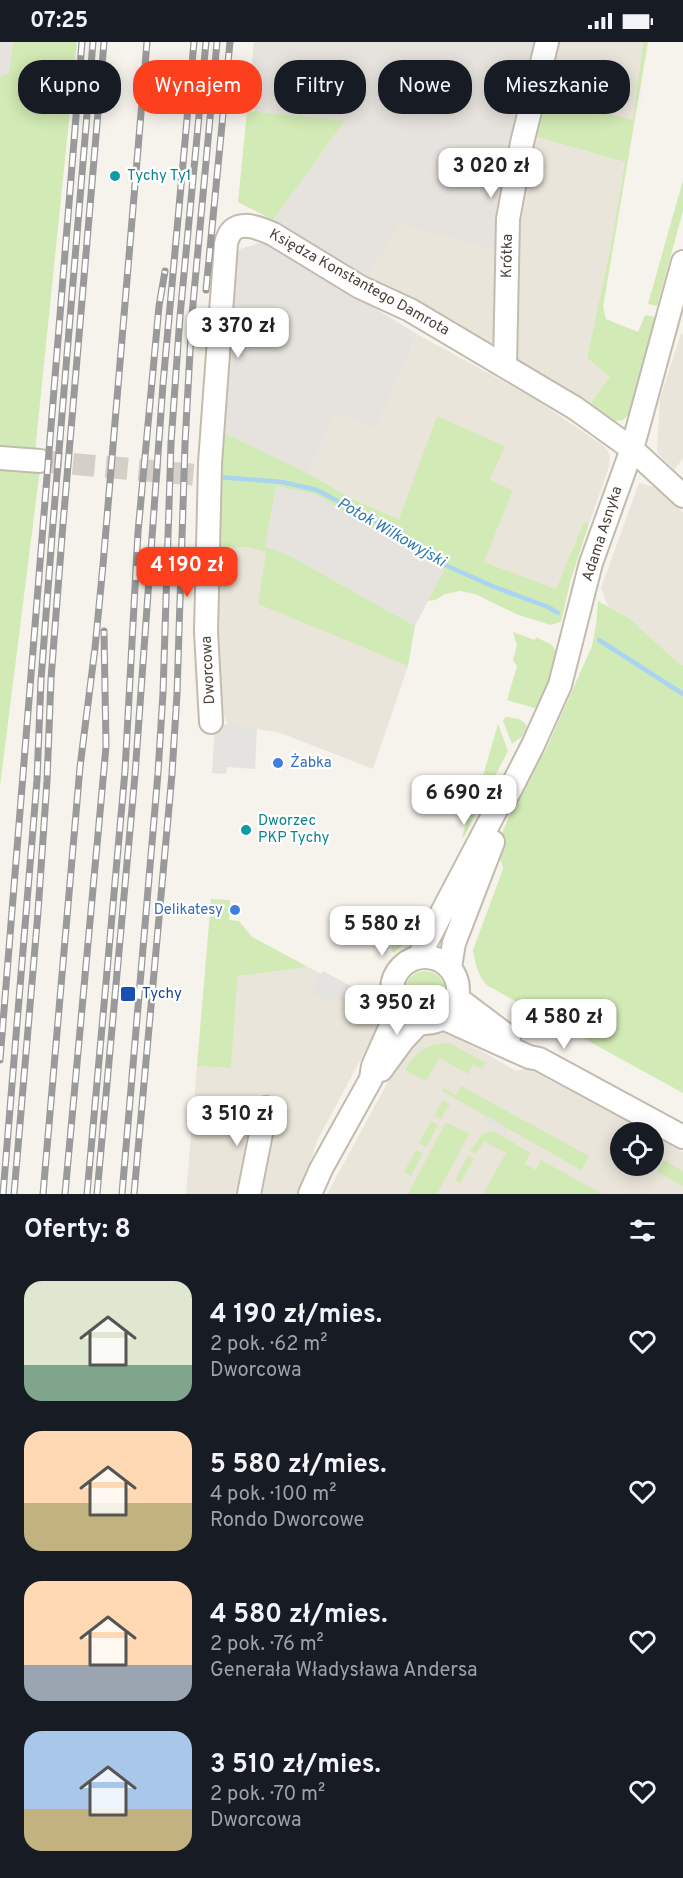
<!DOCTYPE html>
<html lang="pl">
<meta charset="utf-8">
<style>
body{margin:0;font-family:Overpass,sans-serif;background:#20242c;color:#f1f3f6;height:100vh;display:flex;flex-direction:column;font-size:22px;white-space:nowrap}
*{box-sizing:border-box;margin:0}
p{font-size:20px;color:#9ea1a6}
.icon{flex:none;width:33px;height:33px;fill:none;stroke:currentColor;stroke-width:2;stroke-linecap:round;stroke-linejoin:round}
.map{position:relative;height:1152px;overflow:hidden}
.panel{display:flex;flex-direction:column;background:#171b24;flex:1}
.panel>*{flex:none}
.hud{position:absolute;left:18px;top:18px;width:648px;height:54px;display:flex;gap:12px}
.tools{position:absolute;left:610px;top:1080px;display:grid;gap:12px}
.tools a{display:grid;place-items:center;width:54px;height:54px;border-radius:50%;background:#171b24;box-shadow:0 3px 15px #0003;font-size:30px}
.price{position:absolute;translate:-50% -51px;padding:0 14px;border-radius:12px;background:#fff;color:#222;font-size:20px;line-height:39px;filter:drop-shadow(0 2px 3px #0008)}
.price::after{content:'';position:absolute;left:50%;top:36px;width:18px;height:14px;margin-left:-9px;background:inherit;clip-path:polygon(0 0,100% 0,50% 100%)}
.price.current{background:#fc3f1d;color:#fff}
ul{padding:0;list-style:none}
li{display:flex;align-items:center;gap:18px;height:150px;padding:0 24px}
li span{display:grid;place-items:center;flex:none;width:168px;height:120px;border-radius:18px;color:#555}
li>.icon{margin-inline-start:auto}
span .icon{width:72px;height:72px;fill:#fffc;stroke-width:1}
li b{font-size:26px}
h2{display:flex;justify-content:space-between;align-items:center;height:72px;padding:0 24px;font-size:26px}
.chip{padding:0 21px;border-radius:24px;background:#171b24;box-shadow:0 3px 15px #0003;font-size:21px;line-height:54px}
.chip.current{background:#fc3f1d;color:#fff}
.status{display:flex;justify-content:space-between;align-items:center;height:42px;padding:0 30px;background:#171b24;direction:ltr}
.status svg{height:16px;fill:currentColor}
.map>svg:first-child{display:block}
.residential{fill:#eae5da}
.industrial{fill:#e6e2dd}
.green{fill:#d2eab5}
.parking{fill:#e5e3e0}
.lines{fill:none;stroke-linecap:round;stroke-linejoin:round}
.stream{stroke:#a9d4f2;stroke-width:4.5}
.minor-tunnel{stroke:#d4d0c8;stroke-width:22;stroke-dasharray:22 11;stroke-linecap:butt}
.minor-casing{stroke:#c2bbae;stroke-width:26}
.minor{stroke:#fff;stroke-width:22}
.rail-casing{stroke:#9a9a9a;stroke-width:7}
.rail{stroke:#fff;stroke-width:4.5;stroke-dasharray:14;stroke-linecap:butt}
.culture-dot{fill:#0f9aa8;stroke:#fff;stroke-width:2}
.shop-dot{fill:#3f7fe0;stroke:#fff;stroke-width:2}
.transit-dot{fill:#1a4fb4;stroke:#fff;stroke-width:2}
.labels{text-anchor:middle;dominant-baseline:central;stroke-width:4.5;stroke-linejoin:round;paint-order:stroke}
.culture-label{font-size:15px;fill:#0d838f;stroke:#fff;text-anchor:start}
.street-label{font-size:15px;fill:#4b4439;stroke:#fff}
.shop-label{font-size:15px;fill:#366cbe;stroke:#fff;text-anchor:start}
.transit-label{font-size:15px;fill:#164399;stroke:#fff;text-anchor:start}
.water-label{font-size:16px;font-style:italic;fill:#2e7ab2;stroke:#fff}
</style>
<div class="status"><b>07:25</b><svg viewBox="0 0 49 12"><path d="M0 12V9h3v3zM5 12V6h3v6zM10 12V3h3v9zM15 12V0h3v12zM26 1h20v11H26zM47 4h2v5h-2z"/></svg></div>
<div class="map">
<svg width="683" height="1152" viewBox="0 0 683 1152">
<rect width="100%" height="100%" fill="#f6f3ec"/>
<!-- residential -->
<path class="residential" d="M555 0H643L633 79 541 55Z
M530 93 625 120 610 208 587 316 611 335 590 362 528 328 516 317 515 168Z
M400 181 499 209 496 307H490L448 277 367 236Z
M417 292 532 355 604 404 610 413 609 425 589 482 584 480 556 547 484 520 513 448 490 438 504 404 437 374 400 477 348 455 308 431 336 372 376 387Z
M681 292H683V416L674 428 657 410 660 356Z
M639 441 658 446 683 470V623L675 618 629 576 608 564 601 546Z
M246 505 266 510 259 562 408 624 373 727 278 690 229 684 226 680 218 658 213 628 217 507Z
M308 925 373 960 377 987 317 1099 300 1152H186L197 1024 231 1026 238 934Z
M437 990 450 991 516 1029 527 1026 647 1090H621V1124H654V1094L683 1110V1152H327L403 1012 421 994Z"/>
<!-- industrial -->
<path class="industrial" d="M0 0H13L9 31 0 34Z
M254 0H540L499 209 400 182 367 236 273 178 344 78 247 69Z
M263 200 276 205 417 292 376 387 336 372 308 431 218 388 233 219 240 207Z
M276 444 314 452 444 528 415 584 287 512 265 505Z"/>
<!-- green -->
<path class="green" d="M13 0H77L35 410 0 406V34L9 31Z
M643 0H648L603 265 606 277 638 290 645 273 655 275 629 372 623 378 614 379 590 362 610 335 587 316 610 208 625 120 530 93 541 55 633 78Z
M247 69 345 78 273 178 238 160Z
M683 138V169L657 264 648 262Z
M437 374 505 404 490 438 513 448 484 520 556 547 584 480 589 482 571 537 561 580 551 583 516 572 475 552 460 549 445 552 435 558 428 559 444 528 314 452 276 444 265 505 287 512 415 584 408 624 258 562 266 510 246 505 217 507 218 388 308 431 348 455 399 477Z
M0 425 40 427 0 744Z
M598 559 629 576 675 618 683 623V1051L488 944C478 935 475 921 473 908L503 827 502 821 494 811 523 740 538 713 544 712 592 604 596 583Z
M513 590 535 598 536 595 552 603 558 613 541 663 534 666 507 658 517 624 513 618 517 603Z
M506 675 519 677 526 682 527 691 512 702 503 679Z
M498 682 508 709 481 761 476 758Z
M472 761 480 763 464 795H462Z
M211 857 230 858 229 878 239 879 252 895 308 925 238 934 231 1026 197 1024Z
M407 874 418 888 394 911 391 908 392 904 405 875Z
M405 949a20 20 0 1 1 40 0a20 20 0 1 1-40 0Z
M450 1001 485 1021 482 1027 473 1022 468 1032 439 1016 426 1039 405 1028C417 1008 427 1002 450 1001Z
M461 1044 589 1114 581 1128 442 1049 444 1046 456 1053Z
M443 1058 450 1062 441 1077 434 1074Z
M431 1079 438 1083 426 1105 419 1101Z
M446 1080 469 1092 437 1152H408Z
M494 1089 530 1111 525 1122 536 1128 541 1118 602 1152H483L506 1111 484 1099 476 1112 470 1109 482 1092Z
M416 1108 423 1111 411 1134 404 1130Z
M468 1113 474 1117 460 1141 455 1138Z
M663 1118 683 1129V1144L657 1130Z"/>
<!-- parking -->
<path class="parking" d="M215 681 257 687 255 727 227 725 226 732 212 731Z
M323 929 354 946 346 961 333 954 329 961 311 951Z
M485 1073 505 1084 507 1092 482 1079Z"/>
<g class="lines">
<!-- stream -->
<path class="stream" d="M219 435 282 440 317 448 387 485 443 522 492 544 548 565 558 571
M599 598 683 652"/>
<!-- minor-tunnel -->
<path class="minor-tunnel" d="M40 419 198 433"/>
<defs>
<path id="minor" d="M505 324 508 177 522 101 547 0
M0 416 40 419
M211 680 206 590 210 421 226 202C231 175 255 184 273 192L360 245 410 268 575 366 632 407 683 454
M419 914 498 764 506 756 533 703 560 643 591 521 632 407 683 220
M392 948a33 33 0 1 1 66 0a33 33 0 1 1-66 0Z
M450 925 454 901 493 800
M457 956 509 995
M443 976 529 1015 539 1017 683 1095
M381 1028 403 998 419 981
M249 1152 266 1066
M310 1152 321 1127 371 1037 373 1024 398 968"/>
</defs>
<!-- minor casing -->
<use href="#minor" class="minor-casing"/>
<!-- minor -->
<use href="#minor" class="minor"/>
<defs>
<path id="rail" d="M206 248 230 0
M0 1018 82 0
M3 1152 37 738 41 638 53 481 93 0
M14 1152 38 870 47 739 51 637 63 482 104 0
M43 1152 80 725 95 606 103 523 147 0
M65 1152 104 727 106 704 104 589
M87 1152 125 729 138 490 159 264 165 229
M97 1152 135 733 163 342 194 0
M122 1152 158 731 163 651 171 401 180 274 206 0
M134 1152 172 732 177 652 185 402 192 273 217 0"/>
</defs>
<!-- rail casing -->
<use href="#rail" class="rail-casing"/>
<!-- rail -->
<use href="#rail" class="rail"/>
</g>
<!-- markers -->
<g class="culture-dot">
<circle cx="115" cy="134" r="6"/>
<circle cx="246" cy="788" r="6"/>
</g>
<g class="shop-dot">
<circle cx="278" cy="721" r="6"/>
<circle cx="235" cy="868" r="6"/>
</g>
<rect class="transit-dot" x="120" y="944" width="16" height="16" rx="3"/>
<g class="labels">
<!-- culture labels -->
<g class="culture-label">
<text x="127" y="134">Tychy Ty1</text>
<text x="258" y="779">Dworzec<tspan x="258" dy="17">PKP Tychy</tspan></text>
</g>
<!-- street labels -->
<g class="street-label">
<text transform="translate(508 214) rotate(-89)">Krótka</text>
<text transform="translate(359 241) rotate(29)">Księdza Konstantego Damrota</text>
<text transform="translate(603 492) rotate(-72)">Adama Asnyka</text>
<text transform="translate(209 628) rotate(-93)">Dworcowa</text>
</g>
<!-- shop labels -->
<g class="shop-label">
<text x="290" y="721">Żabka</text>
<text x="223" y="868" text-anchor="end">Delikatesy</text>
</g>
<!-- transit labels -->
<g class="transit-label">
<text x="142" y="952">Tychy</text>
</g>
<!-- water labels -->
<g class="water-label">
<text transform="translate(391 491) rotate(30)">Potok Wilkowyjski</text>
</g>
</g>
</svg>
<div class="tools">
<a><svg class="icon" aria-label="locate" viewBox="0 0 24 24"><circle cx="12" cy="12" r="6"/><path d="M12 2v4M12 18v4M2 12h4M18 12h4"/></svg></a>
</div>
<b class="price" style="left:491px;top:157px">3 020 zł</b>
<b class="price" style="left:238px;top:317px">3 370 zł</b>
<b class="price current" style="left:187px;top:556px">4 190 zł</b>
<b class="price" style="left:464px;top:784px">6 690 zł</b>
<b class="price" style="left:382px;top:915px">5 580 zł</b>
<b class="price" style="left:397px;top:994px">3 950 zł</b>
<b class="price" style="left:564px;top:1008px">4 580 zł</b>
<b class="price" style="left:237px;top:1105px">3 510 zł</b>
<div class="hud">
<a class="chip">Kupno</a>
<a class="chip current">Wynajem</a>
<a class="chip">Filtry</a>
<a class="chip">Nowe</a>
<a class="chip">Mieszkanie</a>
</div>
</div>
<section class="panel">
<h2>Oferty: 8<svg class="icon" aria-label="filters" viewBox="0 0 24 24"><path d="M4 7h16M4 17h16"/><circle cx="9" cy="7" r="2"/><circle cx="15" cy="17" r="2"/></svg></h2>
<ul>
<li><span style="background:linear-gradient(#dfe7d0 70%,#7fa58c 0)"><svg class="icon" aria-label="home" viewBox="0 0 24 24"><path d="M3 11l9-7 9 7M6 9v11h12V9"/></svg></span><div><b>4 190 zł/mies.</b><p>2 pok. · 62 m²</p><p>Dworcowa</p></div><svg class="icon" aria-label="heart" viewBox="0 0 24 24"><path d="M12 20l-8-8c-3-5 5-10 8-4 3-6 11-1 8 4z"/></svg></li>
<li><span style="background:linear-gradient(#ffd9b3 60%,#c2b280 0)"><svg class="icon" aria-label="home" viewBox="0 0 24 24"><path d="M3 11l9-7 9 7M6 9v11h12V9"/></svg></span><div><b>5 580 zł/mies.</b><p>4 pok. · 100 m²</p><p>Rondo Dworcowe</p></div><svg class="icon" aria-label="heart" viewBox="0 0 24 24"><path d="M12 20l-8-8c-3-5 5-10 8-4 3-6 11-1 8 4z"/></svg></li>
<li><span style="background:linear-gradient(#ffd9b3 70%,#9aa5b1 0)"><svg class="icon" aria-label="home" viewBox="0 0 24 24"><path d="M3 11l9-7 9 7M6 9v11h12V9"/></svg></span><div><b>4 580 zł/mies.</b><p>2 pok. · 76 m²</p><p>Generała Władysława Andersa</p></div><svg class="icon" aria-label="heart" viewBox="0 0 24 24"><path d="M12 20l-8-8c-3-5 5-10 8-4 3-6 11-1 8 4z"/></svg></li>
<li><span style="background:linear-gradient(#a9c7e8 65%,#c2b280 0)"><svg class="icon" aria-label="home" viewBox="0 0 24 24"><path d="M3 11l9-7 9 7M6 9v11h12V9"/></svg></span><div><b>3 510 zł/mies.</b><p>2 pok. · 70 m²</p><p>Dworcowa</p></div><svg class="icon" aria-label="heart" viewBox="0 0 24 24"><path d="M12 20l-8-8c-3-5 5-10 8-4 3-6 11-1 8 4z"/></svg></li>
</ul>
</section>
